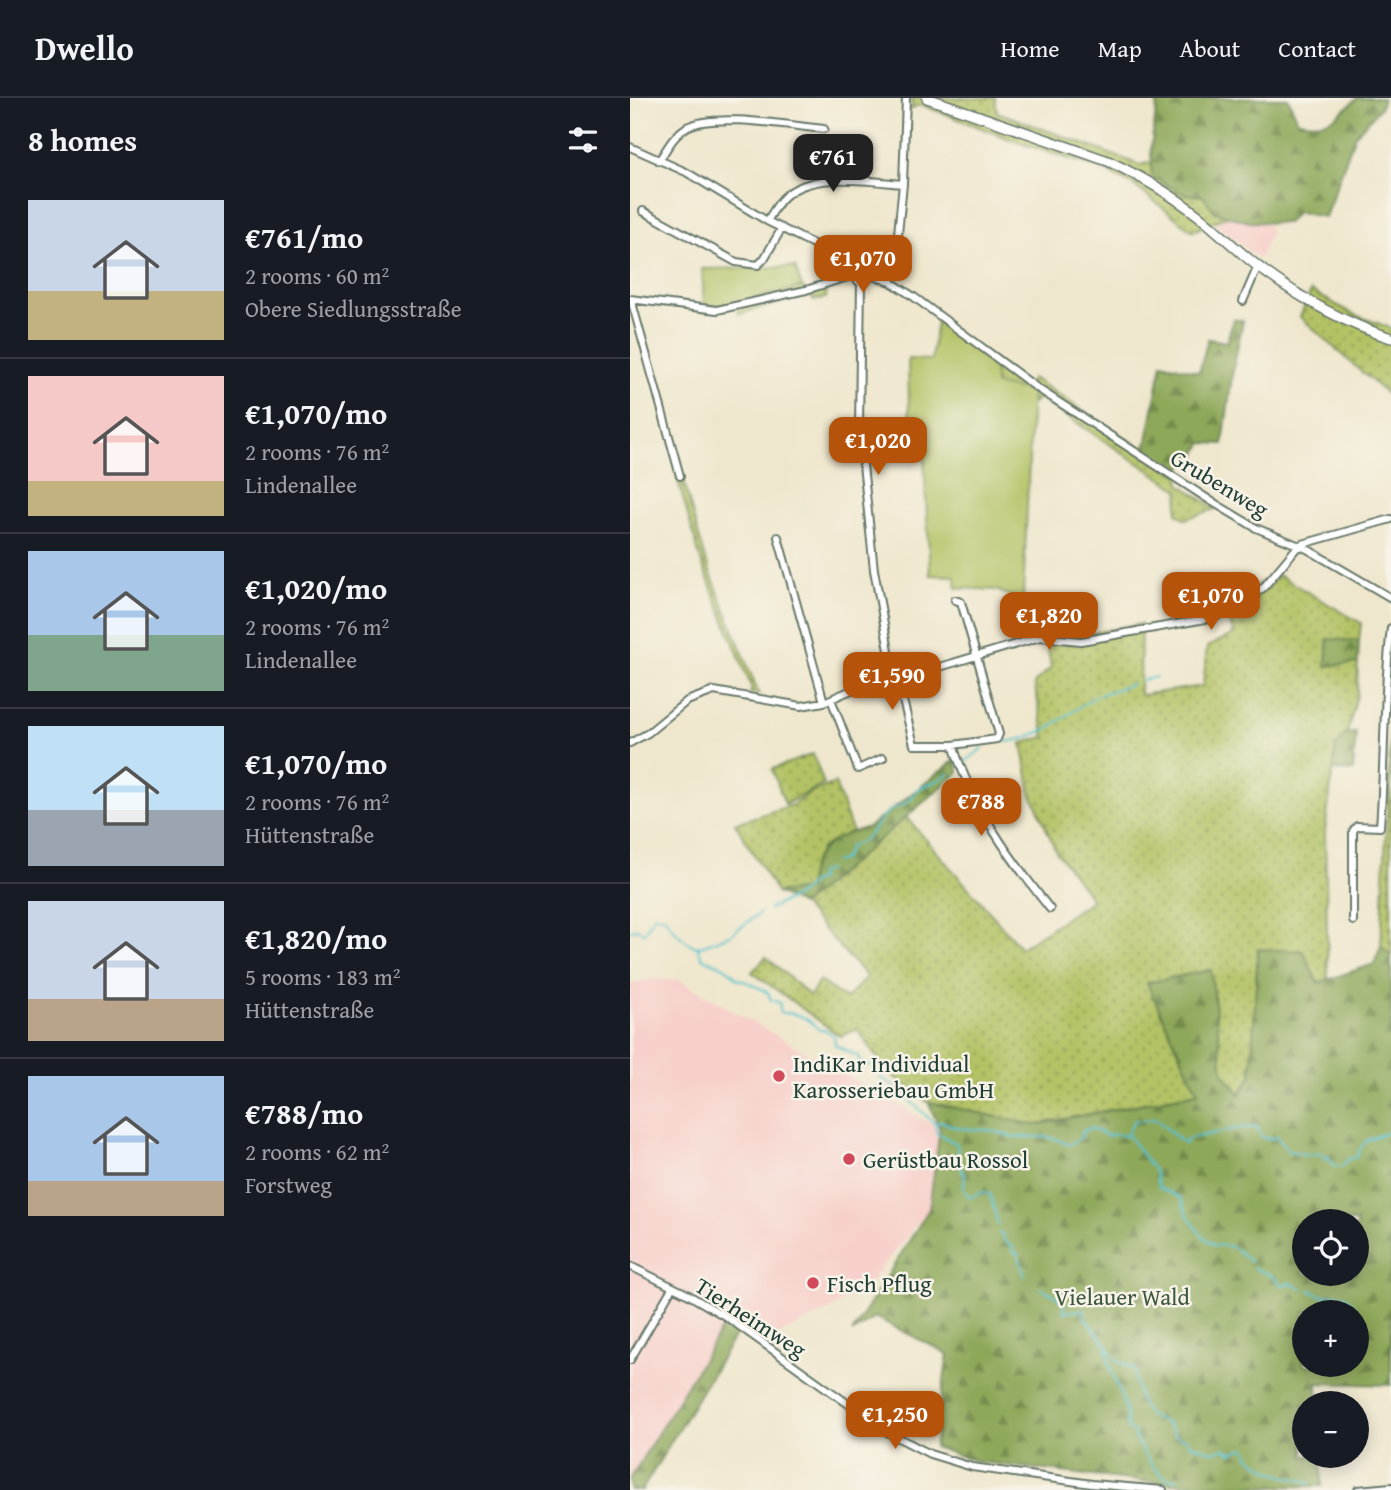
<!DOCTYPE html>
<meta charset="utf-8">
<style>
body{margin:0;font-family:"Gentium Book Plus",serif;background:#242831;color:#f1f3f6;height:100vh;display:flex;flex-direction:column;font-size:26px;white-space:nowrap}
*{box-sizing:border-box;margin:0}
p{font-size:23px;color:#9ea1a6}
.icon{flex:none;width:38px;height:38px;fill:none;stroke:currentColor;stroke-width:2;stroke-linecap:round;stroke-linejoin:round}
.map{position:relative;flex:1;overflow:hidden}
.side{display:flex;flex-direction:column;background:#171b24;width:630px}
.side>*{flex:none}
.controls{position:absolute;left:662px;top:1111px;display:grid;gap:14px}
.controls a{display:grid;place-items:center;width:77px;height:77px;border-radius:50%;background:#171b24;box-shadow:0 4px 18px #0003;font-size:35px}
.price{position:absolute;translate:-50% -60px;padding:0 16px;border-radius:14px;background:#b45309;color:#fff;font-size:23px;line-height:46px;filter:drop-shadow(0 2px 4px #0008)}
.price::after{content:'';position:absolute;left:50%;top:42px;width:21px;height:16px;margin-left:-10px;background:inherit;clip-path:polygon(0 0,100% 0,50% 100%)}
.price.active{background:#222;color:#fff}
ul{padding:0;list-style:none}
li{display:flex;align-items:center;gap:21px;height:175px;padding:0 28px}
li+li{border-top:2px solid #363941}
li span{display:grid;place-items:center;flex:none;width:196px;height:140px;border-radius:0px;color:#555}
li>.icon{margin-inline-start:auto}
span .icon{width:84px;height:84px;fill:#fffc;stroke-width:1}
li b{font-size:30px}
h2{display:flex;justify-content:space-between;align-items:center;height:84px;padding:0 28px;font-size:30px}
header{display:flex;align-items:center;gap:42px;box-sizing:border-box;height:98px;padding:0 35px;background:#171b24;border-bottom:2px solid #363941}
header strong{font-size:33px}
nav{display:flex;gap:38px;margin-inline-start:auto;font-size:24px}
main{display:flex;flex:1;min-height:0}
.map>svg:first-child{display:block}
.built{fill:#f7d0cb}
.grass{fill:url(#grass-dots);stroke:#69804c;stroke-width:2}
.forest{fill:url(#forest-firs);stroke:#567247;stroke-width:2;fill-rule:evenodd}
.green{fill:#b3c265;stroke:#69804c;stroke-width:2}
.lines{fill:none;stroke-linecap:round;stroke-linejoin:round}
.stream{stroke:#55c2ce;stroke-width:2}
.street-casing{stroke:#68786a;stroke-width:10}
.primary-casing{stroke:#68786a;stroke-width:12}
.street{stroke:#fff;stroke-width:6}
.primary{stroke:#fff;stroke-width:9}
.poi-dot{fill:#d1495b;stroke:#f7f3e8;stroke-width:2.5}
.labels{text-anchor:middle;dominant-baseline:central;stroke-width:5;stroke-linejoin:round;paint-order:stroke}
.street-label{font-size:23px;fill:#1f3d34;stroke:#f7f3e8}
.poi-label{font-size:23px;fill:#1f3d34;stroke:#f7f3e8;text-anchor:start}
.park-label{font-size:23px;fill:#3d583e;stroke:#f7f3e8}
</style>
<header>
<strong>Dwello</strong>
<nav><a>Home</a><a>Map</a><a>About</a><a>Contact</a></nav>
</header>
<main>
<section class="side">
<h2>8 homes<svg class="icon" aria-label="filters" viewBox="0 0 24 24"><path d="M4 7h16M4 17h16"/><circle cx="9" cy="7" r="2"/><circle cx="15" cy="17" r="2"/></svg></h2>
<ul>
<li><span style="background:linear-gradient(#c9d6e8 65%,#c2b280 0)"><svg class="icon" aria-label="home" viewBox="0 0 24 24"><path d="M3 11l9-7 9 7M6 9v11h12V9"/></svg></span><div><b>€761/mo</b><p>2 rooms · 60 m²</p><p>Obere Siedlungsstraße</p></div></li>
<li><span style="background:linear-gradient(#f6c9c9 75%,#c2b280 0)"><svg class="icon" aria-label="home" viewBox="0 0 24 24"><path d="M3 11l9-7 9 7M6 9v11h12V9"/></svg></span><div><b>€1,070/mo</b><p>2 rooms · 76 m²</p><p>Lindenallee</p></div></li>
<li><span style="background:linear-gradient(#a9c7e8 60%,#7fa58c 0)"><svg class="icon" aria-label="home" viewBox="0 0 24 24"><path d="M3 11l9-7 9 7M6 9v11h12V9"/></svg></span><div><b>€1,020/mo</b><p>2 rooms · 76 m²</p><p>Lindenallee</p></div></li>
<li><span style="background:linear-gradient(#bfe0f5 60%,#9aa5b1 0)"><svg class="icon" aria-label="home" viewBox="0 0 24 24"><path d="M3 11l9-7 9 7M6 9v11h12V9"/></svg></span><div><b>€1,070/mo</b><p>2 rooms · 76 m²</p><p>Hüttenstraße</p></div></li>
<li><span style="background:linear-gradient(#c9d6e8 70%,#b9a48a 0)"><svg class="icon" aria-label="home" viewBox="0 0 24 24"><path d="M3 11l9-7 9 7M6 9v11h12V9"/></svg></span><div><b>€1,820/mo</b><p>5 rooms · 183 m²</p><p>Hüttenstraße</p></div></li>
<li><span style="background:linear-gradient(#a9c7e8 75%,#b9a48a 0)"><svg class="icon" aria-label="home" viewBox="0 0 24 24"><path d="M3 11l9-7 9 7M6 9v11h12V9"/></svg></span><div><b>€788/mo</b><p>2 rooms · 62 m²</p><p>Forstweg</p></div></li>
</ul>
</section>
<div class="map">
<svg width="761" height="1392" viewBox="0 0 761 1392">
<defs>
<pattern id="grass-dots" width="8" height="8" patternUnits="userSpaceOnUse" patternTransform="scale(1.75)"><rect width="8" height="8" fill="#b3c265"/><path d="M2 2h.1M6 6h.1" fill="none" stroke="#919f54" stroke-width="1.8" stroke-linecap="round"/></pattern>
<pattern id="forest-firs" width="22" height="20" patternUnits="userSpaceOnUse" patternTransform="scale(1.75)"><rect width="22" height="20" fill="#8ea85a"/><path d="M5 1l3.5 6h-7zM16 11l3.5 6h-7z" fill="#738a4b"/></pattern>
</defs>
<rect width="100%" height="100%" fill="#f7f3e8"/>
<filter id="ink" filterUnits="userSpaceOnUse"><feTurbulence type="fractalNoise" baseFrequency=".0143" numOctaves="2"/><feDisplacementMap in="SourceGraphic" scale="14" xChannelSelector="R" yChannelSelector="G"/><feConvolveMatrix kernelMatrix="1 2 1 2 8 2 1 2 1" color-interpolation-filters="sRGB"/></filter>
<filter id="wash" filterUnits="userSpaceOnUse"><feTurbulence type="fractalNoise" baseFrequency=".00686" numOctaves="4" result="noise"/><feDisplacementMap in="SourceGraphic" scale="28" xChannelSelector="R" yChannelSelector="G"/><feGaussianBlur stdDeviation="1.57" result="paint"/><feColorMatrix in="noise" values="0 0 0 0 0 0 0 0 0 0 0 0 0 0 0 0 0 1.4 0 .05"/><feComposite in="paint" operator="in"/></filter>
<g filter="url(#wash)">
<rect width="100%" height="100%" fill="#efe7cd"/>
<!-- built -->
<path class="built" d="M597 118 619 124H637L640 135 629 161 583 124Z
M22 881 49 882 310 1031 299 1111 241 1183 198 1213 150 1236 129 1239 97 1220 0 1381V886Z"/>
<!-- grass -->
<path class="grass" d="M282 0H365L367 14 510 67 521 64 522 78 553 96 573 98 585 114 597 118 563 133 502 86 469 70 393 46 294 8H286L281 12Z
M172 189 178 194 197 190 196 200 184 202 178 196 109 216 107 204Z
M681 193 725 217 761 230V300L670 219Z
M365 263 398 287 402 280 510 349 516 348 518 355 550 378V386L586 411 555 421 547 415 549 392 409 300 403 305 402 293 365 287Z
M52 377 75 461 129 596 120 595 122 591 71 463 47 379Z
M648 477 731 525 729 543 698 541 697 568 728 565 727 597 717 635 706 649 695 733 698 882 688 885 628 851 621 979 610 997 593 975 580 872 517 885 569 994 404 1027 298 1004 257 973 227 931 210 938 122 874 136 859 180 898 189 883 216 901 237 879 172 807 276 719 391 850 462 802 426 753 401 695 392 645 415 639 404 585 421 570 417 545 451 546 449 537 511 526 510 597 573 588 577 549 604 536 595 509 615 499 632 483 637 492Z
M761 621V858L751 848Z
M183 656 194 686 155 706 142 671Z
M205 685 222 733 191 750 179 791 147 795 105 725 162 707 180 695Z"/>
<!-- forest -->
<path class="forest" d="M528 0H658L668 23C698 29 706 20 727 0H753L750 10 725 37 695 119 667 114 657 125 619 124 585 114 573 98 553 96 522 78 521 49Z
M603 221 613 223 603 271 593 346 572 345 563 364 553 366 550 378 518 355 516 348 532 265 569 274 578 241 597 244Z
M698 541 729 543 728 565 696 568Z
M717 635H726L723 673 703 672 706 649Z
M325 662 329 674 172 807 147 795 178 791C179 751 204 738 239 729Z
M751 848 761 858V1287L687 1285 688 1305 674 1306V1358H691L692 1388 605 1389 508 1383 349 1364 304 1349 318 1256 245 1219 222 1235 299 1111 310 1031 298 1004 404 1027 568 995 517 885 581 872 593 975 610 996 621 979 628 851 673 853 688 885 744 866ZM674 1124H726V1176H674ZM674 1214H726V1267H674Z
M98 1220 110 1229 12 1392H0V1381Z"/>
<!-- green -->
<path class="green" d="M165 169 172 189 87 209 74 207 72 171Z
M307 222 365 263V287L402 293 393 501 390 502 366 492 327 490 325 478 300 477 294 358H280L278 261 301 262Z"/>
<g class="lines">
<!-- stream -->
<path class="stream" d="M513 582 526 579
M376 644 392 641 417 631 466 598 502 586
M334 665 353 650
M205 764 214 761 220 748C242 743 242 728 257 715 269 705 280 708 287 691L311 681 319 675
M139 811 170 796 183 784 188 783 190 775 197 772
M0 832 8 831 14 835 24 818H34C41 829 53 844 67 849L73 861C85 864 100 870 107 881 114 882 133 891 139 896L140 901 150 905V915C168 914 177 920 190 932H195L204 938 205 947 229 959 230 966 244 968 250 979 269 992 305 1026 311 1023C331 1033 336 1030 358 1032 367 1033 376 1038 385 1039 403 1040 421 1035 438 1047L452 1039V1034L460 1030 479 1038 484 1036 496 1038 504 1023 526 1021 554 1046 559 1040C584 1037 602 1029 627 1029L631 1038 637 1041 647 1039 658 1053 681 1057 692 1055 695 1062 698 1058 704 1068H713L718 1061 727 1059C735 1036 742 1042 761 1033
M68 849 100 837 130 815
M305 1028 307 1035 327 1046 328 1064 335 1079 333 1090 340 1100 350 1094 360 1096 368 1126
M498 1037 525 1074 529 1090 551 1100 555 1113 571 1137 585 1148C603 1144 608 1154 621 1164
M369 1135 373 1137 375 1144 382 1148 384 1154 388 1156 395 1179
M624 1170 642 1178 652 1187 660 1185 672 1191
M411 1190 424 1197 434 1206V1214L454 1212 455 1220 477 1247C476 1276 499 1301 497 1330L504 1335C506 1346 526 1376 537 1380 540 1381 544 1381 548 1381
M680 1192 691 1198 707 1196 715 1198 728 1212
M479 1251 486 1262 505 1271C505 1285 508 1305 518 1316 523 1321 532 1322 537 1326 545 1334 542 1340 558 1341L559 1346 584 1354 594 1350 601 1355 615 1350 618 1352 619 1358C626 1365 644 1376 654 1378 663 1380 673 1381 681 1386"/>
</g>
</g>
<g filter="url(#ink)">
<g class="lines">
<defs>
<path id="street" d="M0 49 56 74 137 123 229 169
M29 63C37 50 44 37 57 29 85 14 161 28 194 31
M13 113 106 164 128 167 134 161 152 130
M137 123C142 116 146 107 153 100 180 73 238 83 273 86
M224 176a8 8 0 1 1 16 0a8 8 0 1 1-16 0Z
M240 177 261 184 284 199 407 290 581 403 626 430 677 451 761 500
M231 184 229 328 244 472 263 574
M261 184 264 175 273 86 276 0
M0 201 87 212 176 192 224 177
M1 201 50 378
M613 203 628 168
M148 439 194 604
M266 574 284 647H323L367 641 369 636 331 504 325 502
M201 601 228 671 253 660
M0 645 18 635 57 603 84 593 171 608 194 604 263 574 306 570 410 539 451 543 581 520 603 511 633 490 669 447 761 421
M323 647C343 710 380 760 420 811
M723 823V733L727 728 750 729C755 663 753 595 761 530
M0 1168 57 1196 98 1220 259 1335 300 1356 342 1369 462 1386 533 1392
M0 1262 42 1190
M728 1392 761 1389"/>
<path id="primary" d="M297 0 478 63C510 78 541 96 569 118 590 135 609 154 630 170 670 200 714 225 761 240"/>
</defs>
<!-- street casing -->
<use href="#street" class="street-casing"/>
<!-- primary casing -->
<use href="#primary" class="primary-casing"/>
<!-- street -->
<use href="#street" class="street"/>
<!-- primary -->
<use href="#primary" class="primary"/>
</g>
</g>
<!-- markers -->
<g class="poi-dot">
<circle cx="149" cy="978" r="7"/>
<circle cx="219" cy="1061" r="7"/>
<circle cx="183" cy="1185" r="7"/>
</g>
<g class="labels">
<!-- street labels -->
<g class="street-label">
<text transform="translate(590 385) rotate(31)">Grubenweg</text>
<text transform="translate(121 1219) rotate(33)">Tierheimweg</text>
</g>
<!-- poi labels -->
<g class="poi-label">
<text x="163" y="965">IndiKar Individual<tspan x="163" dy="26">Karosseriebau GmbH</tspan></text>
<text x="233" y="1061">Gerüstbau Rossol</text>
<text x="197" y="1185">Fisch Pflug</text>
</g>
<!-- park labels -->
<g class="park-label">
<text x="492" y="1198">Vielauer Wald</text>
</g>
</g>
</svg>
<div class="controls">
<a><svg class="icon" aria-label="locate" viewBox="0 0 24 24"><circle cx="12" cy="12" r="6"/><path d="M12 2v4M12 18v4M2 12h4M18 12h4"/></svg></a>
<a>+</a>
<a>−</a>
</div>
<b class="price active" style="left:203px;top:96px">€761</b>
<b class="price" style="left:233px;top:197px">€1,070</b>
<b class="price" style="left:248px;top:379px">€1,020</b>
<b class="price" style="left:581px;top:534px">€1,070</b>
<b class="price" style="left:419px;top:554px">€1,820</b>
<b class="price" style="left:262px;top:614px">€1,590</b>
<b class="price" style="left:351px;top:740px">€788</b>
<b class="price" style="left:265px;top:1353px">€1,250</b>
</div>
</main>
